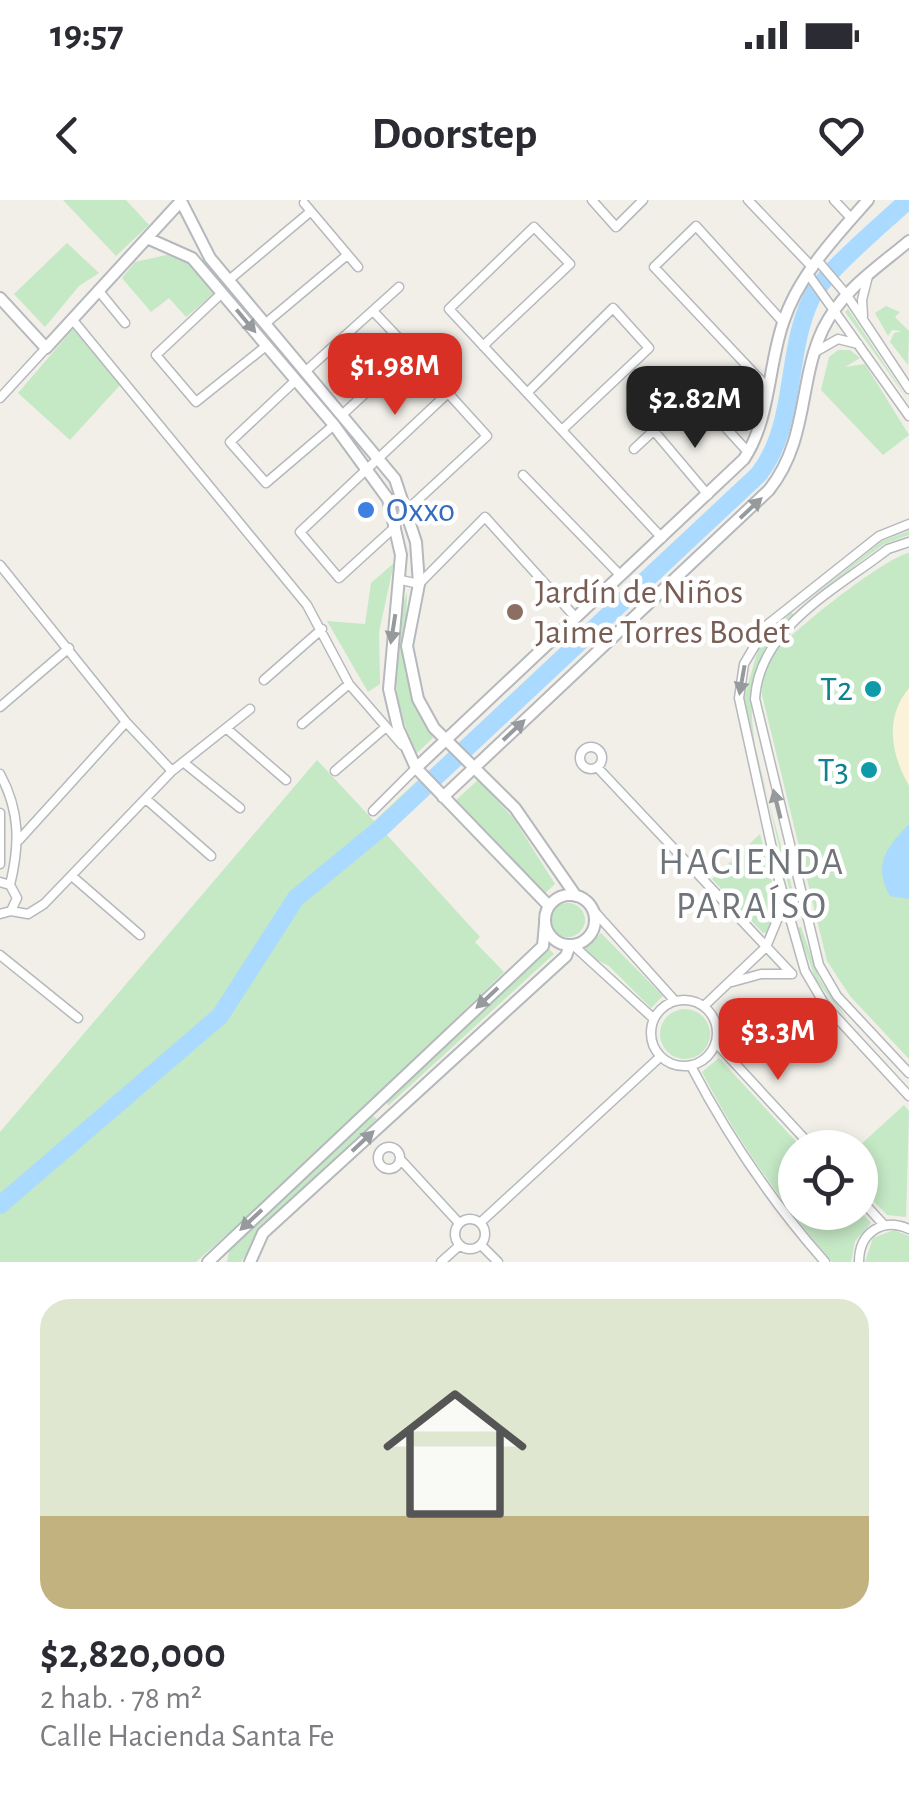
<!DOCTYPE html>
<html lang="es">
<meta charset="utf-8">
<style>
body{margin:0;font-family:"Alegreya Sans",sans-serif;background:#f7f7f7;color:#2b2b33;height:100vh;display:flex;flex-direction:column;font-size:38px;white-space:nowrap}
*{box-sizing:border-box;margin:0}
p{font-size:32px;color:#7c7c81}
.icon{flex:none;width:55px;height:55px;fill:none;stroke:currentColor;stroke-width:2;stroke-linecap:round;stroke-linejoin:round}
.map{position:relative;height:1062px;overflow:hidden}
.sheet{display:flex;flex-direction:column;background:#fff;flex:1}
.sheet>*{flex:none}
.fabs{position:absolute;left:778px;top:930px;display:grid;gap:20px}
.fabs a{display:grid;place-items:center;width:100px;height:100px;border-radius:50%;background:#fff;box-shadow:0 5px 15px #0003;font-size:50px}
.price{position:absolute;translate:-50% -85px;padding:0 22px;border-radius:20px;background:#d93025;color:#fff;font-size:32px;line-height:65px;filter:drop-shadow(0 2px 5px #0008)}
.price::after{content:'';position:absolute;left:50%;top:60px;width:30px;height:22px;margin-left:-15px;background:inherit;clip-path:polygon(0 0,100% 0,50% 100%)}
.price.current{background:#222;color:#fff}
ul{padding:0;list-style:none}
li{display:grid;align-content:center;gap:20px;height:530px;padding:0 40px}
li span{display:grid;place-items:center;height:310px;border-radius:30px;color:#555}
li>.icon{margin-inline-start:auto}
span .icon{width:180px;height:180px;fill:#fffc;stroke-width:1}
li b{font-size:42px}
.status{display:flex;justify-content:space-between;align-items:center;height:70px;padding:0 50px;background:#fff;direction:ltr}
.status svg{height:28px;fill:currentColor}
header{display:flex;justify-content:space-between;align-items:center;height:130px;padding:0 40px;background:#fff;font-size:45px;font-weight:600}
.map>svg:first-child{display:block}
.green{fill:#c5e8c5}
.sand{fill:#fbf3d9}
.water{fill:#aadaff}
.lines{fill:none;stroke-linecap:round;stroke-linejoin:round}
.river{stroke:#aadaff;stroke-width:18}
.minor-casing{stroke:#b5b8bc;stroke-width:11}
.tertiary-casing{stroke:#b5b8bc;stroke-width:14}
.minor{stroke:#fff;stroke-width:8}
.tertiary{stroke:#fff;stroke-width:10}
.oneway{fill:#979a9d}
.shop-dot{fill:#3f7fe0;stroke:#fff;stroke-width:4}
.education-dot{fill:#8d6e63;stroke:#fff;stroke-width:4}
.culture-dot{fill:#0f9aa8;stroke:#fff;stroke-width:4}
.labels{text-anchor:middle;dominant-baseline:central;stroke-width:9;stroke-linejoin:round;paint-order:stroke}
.shop-label{font-size:35px;fill:#366cbe;stroke:#fff;text-anchor:start}
.education-label{font-size:35px;fill:#785e54;stroke:#fff;text-anchor:start}
.culture-label{font-size:35px;fill:#0d838f;stroke:#fff;text-anchor:end}
.neighbourhood-label{font-size:38px;letter-spacing:2.5px;fill:#70757a;stroke:#fff}
</style>
<div class="status"><b>19:57</b><svg viewBox="0 0 49 12"><path d="M0 12V9h3v3zM5 12V6h3v6zM10 12V3h3v9zM15 12V0h3v12zM26 1h20v11H26zM47 4h2v5h-2z"/></svg></div>
<header><svg class="icon" aria-label="back" viewBox="0 0 24 24"><path d="M15 5l-7 7 7 7"/></svg>Doorstep<svg class="icon" aria-label="heart" viewBox="0 0 24 24"><path d="M12 20l-8-8c-3-5 5-10 8-4 3-6 11-1 8 4z"/></svg></header>
<div class="map">
<svg width="909" height="1062" viewBox="0 0 909 1062">
<rect width="100%" height="100%" fill="#f1efe8"/>
<!-- green -->
<path class="green" d="M63 0H126L149 25 116 56Z
M67 43 99 73 79 86 45 127 14 94Z
M171 54 185 59 214 94 186 117 169 98 151 112 122 78 135 62Z
M886 106 900 112 895 117 909 131 908 165 890 142 894 133 902 131 892 130 888 136 875 113Z
M848 109 909 201 845 112Z
M73 129 121 184 70 240 18 193Z
M838 150H850L860 158 845 167 865 164 909 235 883 255 821 190 829 157Z
M909 331V335L884 344 803 404 882 341Z
M909 353V859L850 796 827 761 762 495C762 482 764 469 771 457 785 436 885 357 909 353Z
M394 363 379 432 380 484 368 492 327 421 365 424 371 383Z
M407 392 405 473 433 538 417 553C390 501 389 447 407 392Z
M791 412 794 415C717 478 765 577 784 658 788 674 796 695 794 710L744 498 759 446Z
M317 560 374 621 418 580 447 611 430 593 387 635 480 737 475 742 504 772 306 964 196 1062H0V932Z
M478 580 514 619 555 684 544 694 456 600Z
M760 634 777 702 769 732 763 733 712 679Z
M551 720a17 17 0 1 1 34 0a17 17 0 1 1-34 0Z
M801 727 819 778 849 822 816 780 797 728Z
M601 733 663 796 651 808 609 766 581 752Z
M549 749 554 754 388 906 387 901Z
M660 834a25 25 0 1 1 50 0a25 25 0 1 1-50 0Z
M719 858 801 947 795 948V1012L860 1011 871 1023 855 1041 851 1062H832C782 1004 737 940 702 872Z
M904 905 909 911 906 1017 887 1015 860 987 858 947Z
M373 916 377 919 266 1023 241 1062H227L230 1047Z
M894 1030 909 1036V1062H865L873 1038Z"/>
<!-- sand -->
<path class="sand" d="M909 488V586C891 554 884 518 909 488Z"/>
<!-- water -->
<path class="water" d="M909 624V699L890 696C872 664 887 647 909 624Z"/>
<g class="lines">
<!-- river -->
<path class="river" d="M0 1005 220 816 296 698 381 628 759 274C797 224 785 154 811 99 824 72 884 23 908 0"/>
<defs>
<path id="minor" d="M592 0 616 27 643 0
M748 0 813 68
M834 0 851 18
M304 3 358 67
M818 61 846 94 909 189
M808 74 909 216
M229 80 310 12
M98 90 125 123
M222 93 156 155 196 202 266 146
M863 116 862 100 868 76
M72 119 307 405 349 484 402 545
M266 123 346 56
M483 146 570 64 534 27 449 109 662 338
M817 151 838 139 858 144
M307 170 399 87
M295 181 230 242 266 283 334 225
M767 187 654 67 696 26 783 122
M528 192 613 108 649 148 563 229
M0 198 46 148
M343 214 411 151 373 111
M654 231 708 295
M634 249 694 193 748 252
M523 275 621 376
M909 324 879 336 767 425 744 464 739 498 778 676 805 771 825 805 909 896
M396 326 339 378 300 332 448 193 487 236 408 309
M909 342 888 349C837 389 759 427 755 499L819 765 837 796 909 873
M0 365 126 522 172 571
M401 380 419 384 485 317 576 418
M264 480 322 429
M0 507 69 448
M302 524 349 484
M226 528 286 580
M580 558a11 11 0 1 1 22 0a11 11 0 1 1-22 0Z
M183 562 240 608
M597 567 792 774
M335 571 386 527
M0 574C20 611 20 644 10 685
M146 599 211 656
M373 611 416 568
M0 613V664
M19 640 126 522
M73 677 140 735
M0 682 10 685 17 698 11 711 0 714
M11 711 28 714 44 704 172 571 250 509
M594 711 675 801
M573 745 654 819
M0 755 78 818
M732 782 761 774H792
M651 833a33 33 0 1 1 66 0a33 33 0 1 1-66 0Z
M704 806 766 747 783 706
M716 843 813 948
M691 866C728 937 772 1002 825 1062
M378 958a11 11 0 1 1 22 0a11 11 0 1 1-22 0Z
M400 959 459 1023
M860 999 884 1025
M455 1034a15 15 0 1 1 30 0a15 15 0 1 1-30 0Z
M481 1022 660 857
M481 1045 498 1062
M441 1062 460 1045
M859 1062C859 1033 882 1017 909 1029"/>
<path id="tertiary" d="M147 38 192 58 334 225 388 299 401 355 389 489 398 528 416 568 549 706
M0 98 46 148 181 1 210 58 395 279 416 342 419 384 407 446 418 499 434 528 515 608 576 696
M416 568 744 259C770 220 768 167 783 123 798 76 836 36 868 0
M443 597 769 290C809 239 798 182 823 129 842 90 877 68 909 41
M545 720a25 25 0 1 1 50 0a25 25 0 1 1-50 0Z
M208 1062 543 746 545 724
M250 1062 263 1033 566 756 570 745"/>
</defs>
<!-- minor casing -->
<use href="#minor" class="minor-casing"/>
<!-- tertiary casing -->
<use href="#tertiary" class="tertiary-casing"/>
<!-- minor -->
<use href="#minor" class="minor"/>
<!-- tertiary -->
<use href="#tertiary" class="tertiary"/>
</g>
<!-- one-way arrows -->
<defs><path id="oneway-solid" d="M-6-.8H1V-3.2L6.5 0L1 3.2V.8H-6Z" transform="scale(2.5)"/></defs>
<g class="oneway">
<use href="#oneway-solid" transform="translate(246 121) rotate(50)"/>
<use href="#oneway-solid" transform="translate(751 308) rotate(-43)"/>
<use href="#oneway-solid" transform="translate(393 429) rotate(99)"/>
<use href="#oneway-solid" transform="translate(742 480) rotate(100)"/>
<use href="#oneway-solid" transform="translate(514 530) rotate(-43)"/>
<use href="#oneway-solid" transform="translate(777 604) rotate(-104)"/>
<use href="#oneway-solid" transform="translate(487 798) rotate(137)"/>
<use href="#oneway-solid" transform="translate(363 941) rotate(-43)"/>
<use href="#oneway-solid" transform="translate(251 1020) rotate(137)"/>
</g>
<!-- markers -->
<circle class="shop-dot" cx="366" cy="310" r="10"/>
<circle class="education-dot" cx="515" cy="412" r="10"/>
<g class="culture-dot">
<circle cx="873" cy="489" r="10"/>
<circle cx="869" cy="570" r="10"/>
</g>
<g class="labels">
<!-- shop labels -->
<g class="shop-label">
<text x="386" y="310">Oxxo</text>
</g>
<!-- education labels -->
<g class="education-label">
<text x="535" y="392">Jardín de Niños<tspan x="535" dy="40">Jaime Torres Bodet</tspan></text>
</g>
<!-- culture labels -->
<g class="culture-label">
<text x="853" y="489">T2</text>
<text x="849" y="570">T3</text>
</g>
<!-- neighbourhood labels -->
<g class="neighbourhood-label">
<text x="752" y="663">HACIENDA<tspan x="752" dy="44">PARAÍSO</tspan></text>
</g>
</g>
</svg>
<div class="fabs">
<a><svg class="icon" aria-label="locate" viewBox="0 0 24 24"><circle cx="12" cy="12" r="6"/><path d="M12 2v4M12 18v4M2 12h4M18 12h4"/></svg></a>
</div>
<b class="price" style="left:395px;top:218px">$1.98M</b>
<b class="price current" style="left:695px;top:251px">$2.82M</b>
<b class="price" style="left:778px;top:883px">$3.3M</b>
</div>
<section class="sheet">
<ul>
<li><span style="background:linear-gradient(#dfe7d0 70%,#c2b280 0)"><svg class="icon" aria-label="home" viewBox="0 0 24 24"><path d="M3 11l9-7 9 7M6 9v11h12V9"/></svg></span><div><b>$2,820,000</b><p>2 hab. · 78 m²</p><p>Calle Hacienda Santa Fe</p></div></li>
</ul>
</section>
